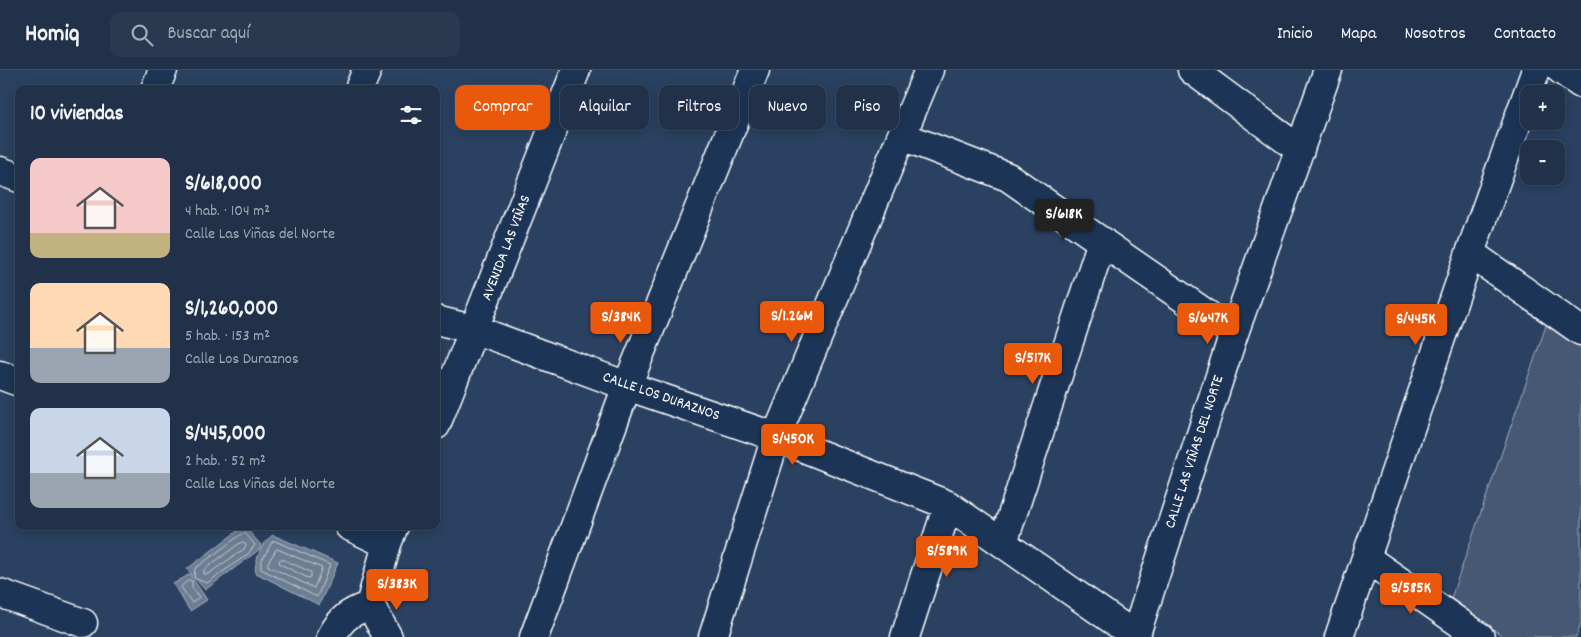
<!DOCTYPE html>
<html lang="es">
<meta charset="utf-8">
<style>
body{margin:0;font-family:Dekko,sans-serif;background:#283950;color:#f1f3f6;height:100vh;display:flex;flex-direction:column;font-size:19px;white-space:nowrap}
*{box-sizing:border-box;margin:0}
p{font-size:16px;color:#a2a9b4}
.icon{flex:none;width:28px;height:28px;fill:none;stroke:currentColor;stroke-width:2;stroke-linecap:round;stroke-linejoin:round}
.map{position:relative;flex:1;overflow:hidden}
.side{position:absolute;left:15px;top:15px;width:425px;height:445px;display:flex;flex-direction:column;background:#203149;border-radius:10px;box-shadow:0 2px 12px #0003,0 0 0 1px #3d4c61}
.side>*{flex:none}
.top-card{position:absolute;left:455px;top:15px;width:475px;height:45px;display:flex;gap:10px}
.controls{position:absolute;left:1520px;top:15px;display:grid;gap:10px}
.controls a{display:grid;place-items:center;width:45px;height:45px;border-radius:10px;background:#203149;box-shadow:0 2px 12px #0003,0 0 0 1px #3d4c61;font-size:25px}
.price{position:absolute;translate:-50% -42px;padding:0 11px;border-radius:5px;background:#ea580c;color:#fff;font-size:16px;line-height:32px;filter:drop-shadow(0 1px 2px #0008)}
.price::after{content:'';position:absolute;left:50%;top:30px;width:15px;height:11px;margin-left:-8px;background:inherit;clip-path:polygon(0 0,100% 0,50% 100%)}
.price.current{background:#222;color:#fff}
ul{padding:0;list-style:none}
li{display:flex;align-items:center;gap:15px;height:125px;padding:0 15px}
li span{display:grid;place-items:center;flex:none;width:140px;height:100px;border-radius:10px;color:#555}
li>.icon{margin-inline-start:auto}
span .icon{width:60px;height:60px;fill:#fffc;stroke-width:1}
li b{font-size:21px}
h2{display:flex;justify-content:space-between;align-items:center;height:60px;padding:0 15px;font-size:21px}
.pill{padding:0 18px;border-radius:10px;background:#203149;box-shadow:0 2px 12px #0003,0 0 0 1px #3d4c61;font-size:18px;line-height:45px}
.pill.current{background:#ea580c;color:#fff}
header{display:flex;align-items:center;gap:30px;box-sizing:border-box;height:70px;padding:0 25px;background:#203149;border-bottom:1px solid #3d4c61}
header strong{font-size:24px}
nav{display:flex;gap:28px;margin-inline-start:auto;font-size:18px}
.search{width:350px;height:45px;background:#283950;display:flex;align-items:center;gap:12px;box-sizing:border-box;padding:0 18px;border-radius:10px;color:#a2a9b4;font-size:19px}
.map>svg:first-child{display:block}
.green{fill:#465975;stroke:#a2acba}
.water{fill:#6d7d92;stroke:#a7b1be}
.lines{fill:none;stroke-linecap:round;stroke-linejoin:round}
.shore{stroke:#c5cbd3;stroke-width:1}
.minor-casing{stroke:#fff;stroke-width:31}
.minor{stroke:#1d3557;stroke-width:28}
.labels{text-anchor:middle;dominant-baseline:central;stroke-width:4;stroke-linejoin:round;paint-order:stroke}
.street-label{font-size:15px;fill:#fff;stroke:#1d3557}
</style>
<header>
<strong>Homiq</strong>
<div class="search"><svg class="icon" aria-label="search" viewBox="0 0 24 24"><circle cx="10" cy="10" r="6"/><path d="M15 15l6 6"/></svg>Buscar aquí</div>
<nav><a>Inicio</a><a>Mapa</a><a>Nosotros</a><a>Contacto</a></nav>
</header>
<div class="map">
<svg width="1581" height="567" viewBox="0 0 1581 567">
<rect width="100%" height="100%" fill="#2a4161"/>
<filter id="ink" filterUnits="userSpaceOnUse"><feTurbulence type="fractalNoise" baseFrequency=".02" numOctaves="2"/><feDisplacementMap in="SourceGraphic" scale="10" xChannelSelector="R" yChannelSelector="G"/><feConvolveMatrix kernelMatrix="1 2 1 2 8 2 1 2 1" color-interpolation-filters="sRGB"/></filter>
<g filter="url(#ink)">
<!-- green -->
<path class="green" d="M1548 250 1581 273V553L1576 567H1504L1451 528Z"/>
<!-- water -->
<path class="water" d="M244 456 261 475 260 479 205 520 187 499Z
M273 465 338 493 319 535 256 503C253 492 263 471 273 465Z
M190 504 207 530 190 541 173 514Z"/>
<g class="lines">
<!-- shore -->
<path class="shore" d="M242 464H246L255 475 248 484 207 513 194 508 195 499Z
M275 471 330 495 317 527 261 499V492L272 472Z
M242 472 246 475 244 479 208 504H204V500Z
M277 479 322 498 314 518 268 496V493Z
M282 489 311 502V507L308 508 280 494 279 491Z
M189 510 192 511V517L199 527 192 533 181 517Z"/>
<defs>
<path id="minor" d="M1192 0 1300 80
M1561 0 1581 14
M155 19 163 0
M359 19 367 0
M902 66 1008 107 1234 263
M0 101 19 108
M1470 183 1581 261
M436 250 476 260 627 316 776 367 948 435 1137 567
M0 305 19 312
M436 355 576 0
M349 456 387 474
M1003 473 1102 171
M1366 488 1480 567
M0 523 83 553
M331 567C342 547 349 543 370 535
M388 567 370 535 387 474 394 456
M534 567 627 316 755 0
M713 567 776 367 929 0
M905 567 948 435
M1135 567 1234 263 1328 0
M1339 567 1470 183 1536 0"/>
</defs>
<!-- minor casing -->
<use href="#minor" class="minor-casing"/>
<!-- minor -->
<use href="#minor" class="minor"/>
</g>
</g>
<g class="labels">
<!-- street labels -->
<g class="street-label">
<text transform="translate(507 178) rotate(-69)">AVENIDA LAS VIÑAS</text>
<text transform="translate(661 327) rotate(19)">CALLE LOS DURAZNOS</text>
<text transform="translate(1195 382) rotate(-72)">CALLE LAS VIÑAS DEL NORTE</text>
</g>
</g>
</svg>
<div class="controls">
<a>+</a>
<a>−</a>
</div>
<b class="price current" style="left:1064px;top:171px">S/618K</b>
<b class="price" style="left:792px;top:273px">S/1.26M</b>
<b class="price" style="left:621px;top:274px">S/384K</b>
<b class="price" style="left:1208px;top:275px">S/647K</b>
<b class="price" style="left:1416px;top:276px">S/445K</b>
<b class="price" style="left:1033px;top:315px">S/517K</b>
<b class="price" style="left:793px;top:396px">S/450K</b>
<b class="price" style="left:947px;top:508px">S/589K</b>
<b class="price" style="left:397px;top:541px">S/383K</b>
<b class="price" style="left:1411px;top:545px">S/585K</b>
<div class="top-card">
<a class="pill current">Comprar</a>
<a class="pill">Alquilar</a>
<a class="pill">Filtros</a>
<a class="pill">Nuevo</a>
<a class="pill">Piso</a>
</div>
<section class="side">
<h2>10 viviendas<svg class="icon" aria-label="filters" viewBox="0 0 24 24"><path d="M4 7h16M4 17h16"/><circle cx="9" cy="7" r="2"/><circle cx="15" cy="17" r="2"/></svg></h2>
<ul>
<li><span style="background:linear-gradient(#f6c9c9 75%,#c2b280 0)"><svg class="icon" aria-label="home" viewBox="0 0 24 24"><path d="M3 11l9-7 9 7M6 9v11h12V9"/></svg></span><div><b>S/618,000</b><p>4 hab. · 104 m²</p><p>Calle Las Viñas del Norte</p></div></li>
<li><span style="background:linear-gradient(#ffd9b3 65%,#9aa5b1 0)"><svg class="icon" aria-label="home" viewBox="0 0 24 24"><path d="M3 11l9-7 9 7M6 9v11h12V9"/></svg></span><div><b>S/1,260,000</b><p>5 hab. · 153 m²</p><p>Calle Los Duraznos</p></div></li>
<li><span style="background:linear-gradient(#c9d6e8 65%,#9aa5b1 0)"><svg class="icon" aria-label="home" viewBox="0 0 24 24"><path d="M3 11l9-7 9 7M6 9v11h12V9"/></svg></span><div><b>S/445,000</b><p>2 hab. · 52 m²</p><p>Calle Las Viñas del Norte</p></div></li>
</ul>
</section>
</div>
